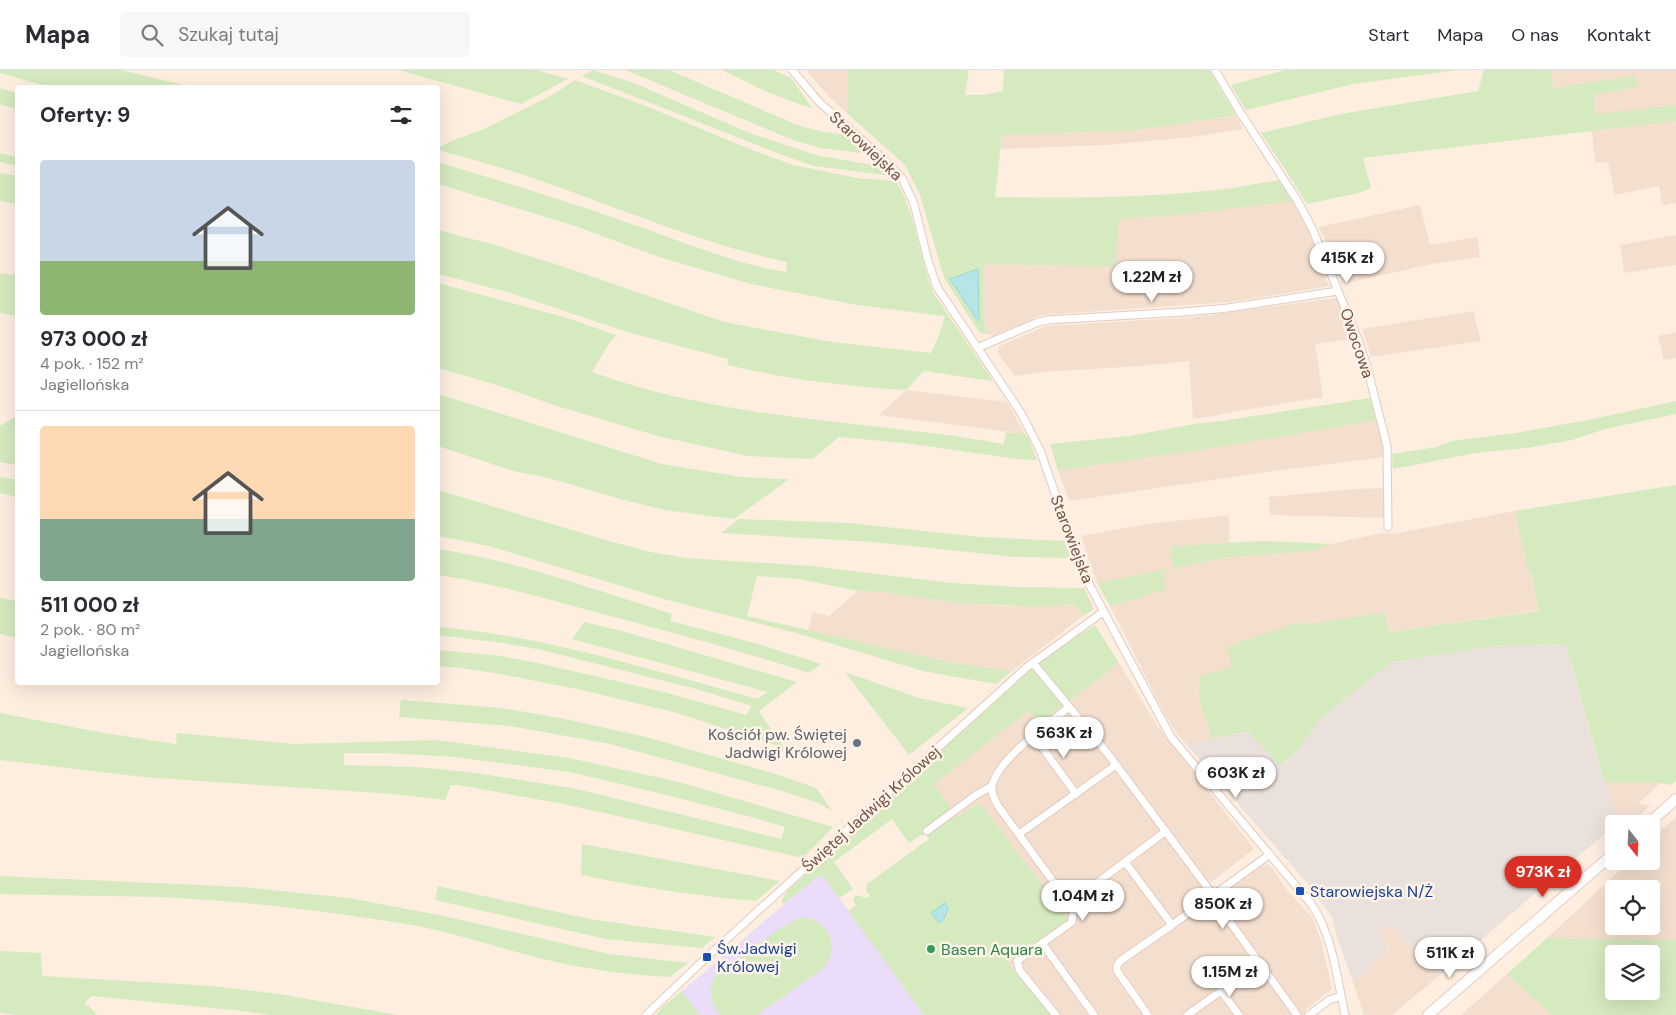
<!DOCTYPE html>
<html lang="pl">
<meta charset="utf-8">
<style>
body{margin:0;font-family:"DM Sans",sans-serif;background:#f7f7f7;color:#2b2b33;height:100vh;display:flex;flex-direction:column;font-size:19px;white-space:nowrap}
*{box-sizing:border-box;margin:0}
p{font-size:16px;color:#7c7c81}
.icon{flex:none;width:28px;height:28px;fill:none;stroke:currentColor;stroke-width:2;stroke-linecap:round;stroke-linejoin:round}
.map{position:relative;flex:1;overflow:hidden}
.drawer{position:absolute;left:15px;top:15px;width:425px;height:600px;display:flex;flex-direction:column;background:#fff;border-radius:5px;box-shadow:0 5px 20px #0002}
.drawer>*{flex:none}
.needle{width:32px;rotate:162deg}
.tools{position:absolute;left:1605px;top:745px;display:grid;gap:10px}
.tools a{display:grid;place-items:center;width:55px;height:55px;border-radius:5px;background:#fff;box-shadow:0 5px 20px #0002;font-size:25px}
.price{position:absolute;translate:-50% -42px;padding:0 11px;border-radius:18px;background:#fff;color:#222;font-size:16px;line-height:32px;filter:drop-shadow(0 1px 2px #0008)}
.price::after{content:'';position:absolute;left:50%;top:30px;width:15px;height:11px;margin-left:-8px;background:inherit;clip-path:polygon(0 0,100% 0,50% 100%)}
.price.current{background:#d93025;color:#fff}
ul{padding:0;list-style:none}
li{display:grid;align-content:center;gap:10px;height:265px;padding:0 25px}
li+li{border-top:1px solid #e1e1e2}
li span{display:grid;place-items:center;height:155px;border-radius:5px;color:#555}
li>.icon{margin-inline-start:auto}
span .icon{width:90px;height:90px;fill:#fffc;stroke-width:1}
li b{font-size:21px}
h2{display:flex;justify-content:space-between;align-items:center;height:60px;padding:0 25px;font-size:21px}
header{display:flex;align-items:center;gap:30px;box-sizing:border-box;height:70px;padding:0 25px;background:#fff;border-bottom:1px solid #e1e1e2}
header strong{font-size:24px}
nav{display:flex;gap:28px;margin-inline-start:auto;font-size:18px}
.search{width:350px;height:45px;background:#f7f7f7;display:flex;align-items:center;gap:12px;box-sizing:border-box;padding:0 18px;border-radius:5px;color:#7c7c81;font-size:19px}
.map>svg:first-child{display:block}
.residential{fill:#f4dfcf;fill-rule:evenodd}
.industrial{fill:#ebe1dc}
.education{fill:#ebddf9}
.green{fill:#d5eabf;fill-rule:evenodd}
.water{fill:#b5e5e6;stroke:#9bd6d8}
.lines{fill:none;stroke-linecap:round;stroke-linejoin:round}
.street-casing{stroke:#e3cbbf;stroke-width:9}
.secondary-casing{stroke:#e8cbbc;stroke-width:12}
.street{stroke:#fff;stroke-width:7}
.secondary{stroke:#fff;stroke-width:10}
.worship-dot{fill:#6b7280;stroke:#fff3e7;stroke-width:2}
.transit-dot{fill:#1a4fb4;stroke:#fff3e7;stroke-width:2}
.leisure-dot{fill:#2e9e5b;stroke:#fff3e7;stroke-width:2}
.labels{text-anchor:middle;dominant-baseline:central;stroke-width:5;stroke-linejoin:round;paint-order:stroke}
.street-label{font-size:16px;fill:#745247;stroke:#fff3e7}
.worship-label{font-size:16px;fill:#5b616d;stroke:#fff3e7;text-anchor:end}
.transit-label{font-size:16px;fill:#164399;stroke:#fff3e7;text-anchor:start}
.leisure-label{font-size:16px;fill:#27864d;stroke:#fff3e7;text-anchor:start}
</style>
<header>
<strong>Mapa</strong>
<div class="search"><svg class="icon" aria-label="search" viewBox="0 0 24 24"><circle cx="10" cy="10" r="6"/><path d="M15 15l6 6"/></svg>Szukaj tutaj</div>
<nav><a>Start</a><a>Mapa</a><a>O nas</a><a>Kontakt</a></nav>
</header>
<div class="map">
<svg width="1676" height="945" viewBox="0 0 1676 945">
<rect width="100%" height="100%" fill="#fdeee0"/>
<!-- residential -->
<path class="residential" d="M806 0H848V44L829 27Z
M1551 0H1676V35L1596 45 1594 24 1638 17 1636 7 1553 18Z
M1236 45 1243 59 1192 67 1106 75 1001 79 1002 65 1136 60Z
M1676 51V133L1662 136 1659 116 1615 125 1608 92 1595 93 1592 61Z
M1292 131 1318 179 1314 181 1329 216 1231 232 1042 245 993 266 987 264 983 244 984 194 1115 197 1118 149 1171 146Z
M1420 135 1430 175 1477 167 1480 187 1432 194 1346 213 1319 157Z
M1676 165V195L1624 203 1620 175Z
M1337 228 1352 269 1315 274 1323 327 1221 344V345L1193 349 1189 291 1141 296 1042 302 1014 306 998 283 999 276 1046 256 1194 247Z
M1473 241 1481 271 1371 287 1362 259Z
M1676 262V288L1664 290 1658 266Z
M906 320 1007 332 1025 364 879 345Z
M1377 350 1385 376V387L1274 401 1069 431 1058 400 1200 380Z
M1386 418V448L1270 445 1269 427 1354 419Z
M1515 441 1539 540 1388 562 1384 542 1317 553 1293 554 1226 577 1233 597 1200 633 1212 669 1187 675 1173 658 1165 645 1110 536 1166 519 1162 504 1171 499 1097 513 1081 466 1148 454 1229 445V473L1170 476 1174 498 1230 487 1311 481 1331 474 1382 463 1392 464Z
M858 521 881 522 959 533 1002 536 1035 537 1075 534 1083 546 1012 601 952 593 808 560 813 542 829 546Z
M1119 593 1156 654 1254 779 1210 813 1220 831 1223 824 1259 798 1268 794 1274 800 1287 820 1312 847 1321 870 1332 919 1305 940 1308 945H1051L1007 892 1016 886 979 732 957 747 933 714 1029 640 1041 652Z
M1617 711 1661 713 1638 734 1650 735 1633 752H1618L1604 712Z
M1676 747V870L1547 868 1630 791H1651V770ZM1614 819H1651V856H1614Z
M1390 854 1440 905 1392 945H1364L1353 912 1390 879 1378 865Z
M1507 904 1552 945H1461Z"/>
<!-- industrial -->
<path class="industrial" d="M1566 574 1600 700 1618 752 1614 754V756L1440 905 1390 854 1378 865 1390 878 1353 912 1336 864 1332 847 1308 814 1187 675 1248 661 1281 696 1299 679 1321 648 1392 592 1502 575Z"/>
<!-- education -->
<path class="education" d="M821 803 924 945H700L682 921Z"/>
<!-- green -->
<path class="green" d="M0 0H121L192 17H49L0 3Z
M398 0H537L568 9 521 34Z
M593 0 634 13 752 64 816 85 884 97 892 106 814 96 785 86 582 6Z
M625 0H669L800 56 824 62 846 65 868 84 821 78 793 70Z
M722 0H773L791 8 813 39 765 21Z
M848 0H969L965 25H983L1003 21 1004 0H1209L1236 45 1136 60 1002 65 995 127C1066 128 1137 128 1207 121 1231 119 1255 114 1279 110L1292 131 1171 146 1119 149 1115 197 984 194 983 244 987 264 979 262 944 208 920 125 905 95 848 44ZM978 199V251L951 209Z
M1285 0H1458L1353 14 1246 40 1231 15Z
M1484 0H1551L1553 18 1636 6 1638 17 1594 24 1596 44 1676 35V51L1363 88 1371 118 1359 123 1307 134 1292 110 1261 63 1341 44 1478 21Z
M575 10 646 36 754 81 793 95 857 108 896 111C917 145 918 188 934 224L993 311 924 301 906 320C846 316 785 309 728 295V289L627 262 507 222 438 204V160L495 175 564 197 724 252 832 272 931 283 937 270 945 247 944 246 857 235 751 214 659 187 578 157 438 114V92C501 111 564 130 626 152 678 170 731 193 786 202L787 192C703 174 624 140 544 112 509 99 473 90 438 80V79L449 72 484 59 554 24Z
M0 18 17 23V39L0 34Z
M0 83 17 87V96L0 92Z
M0 103 17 106V134L0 131Z
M0 203 17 205V246L0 243Z
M438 213 564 247 616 265 610 272 592 302C695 340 805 348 913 361 943 364 974 369 1004 374L1006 362 1025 364 1029 369 1037 390 1017 389 905 373 839 367 813 389 748 386 658 366 557 336 497 315 438 298Z
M438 324 662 394 741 407 789 409 734 449 665 440 620 429 549 408 513 401 438 376Z
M1370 328 1377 350 1200 380 1058 400 1050 374 1130 366 1194 354 1221 351Z
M1676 331V344L1605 359 1572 370 1527 378 1475 383 1393 399 1392 384 1437 377 1452 371 1516 363 1593 349Z
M17 346V395L0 392V356Z
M0 407 17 410V427L0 423Z
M1676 415V711L1671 715 1661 713 1604 712 1566 574 1502 575 1392 592 1321 648 1299 679 1280 696 1248 661 1212 669 1200 633 1199 607 1232 597 1226 577 1293 554 1317 553 1384 542 1389 562 1539 541 1531 504 1527 496 1515 441Z
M438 420 609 471 650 482 686 488 811 496 952 513 1017 517 1084 518 1093 537V540L1083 546 1075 534 1035 537 959 533 881 522 858 521 799 509 757 506 747 546 952 593 1012 601 996 614 923 601 796 563 664 529 489 476 438 466Z
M739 449 849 453 980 467 1064 471 1071 488 1016 487 873 472 721 463Z
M1263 471 1331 474 1311 481 1230 487 1199 493 1173 498 1162 504 1167 519 1110 536 1097 513 1173 498 1170 476Z
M438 479C518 491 595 520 672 544L670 551 755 573 821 594 809 603C751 584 692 568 633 552 568 535 504 515 438 505Z
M0 528 17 531V568L0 564Z
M584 552 622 561 797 612 759 641 784 678 677 643 582 620 501 604 460 598 438 596V580L501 586 542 594 664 622 746 645 752 636 696 619 542 580 503 573 438 565V557C547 566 653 601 758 629L768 622 572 569Z
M1095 555 1119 593 1041 652 1028 641 934 714 957 747 979 732 1068 849 1007 892 1051 945H924L848 841 856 836 853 830 856 825 867 828 870 826 866 821 867 814 929 769 926 765H921L909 773 892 749 834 792 853 819 839 828 821 804 784 834 781 831 787 821 797 812 1023 606 1045 587Z
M845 602 919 628 968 638 909 685Z
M401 630 502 638 560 648 646 667 779 705 816 718 832 741 820 734 789 723 610 674 510 656 399 647Z
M0 643 104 663 176 674 177 663 295 674 436 670 569 688 679 712 833 757 803 788 564 734 458 715H451L445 730 393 724 144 707 0 690ZM387 683 455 687 570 702 667 725 751 747 785 757 781 769 577 719 476 703 417 697 344 695V683Z
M582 774 780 811 756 831C697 826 639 817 581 805Z
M0 806 243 817 349 828 444 846 609 884 688 893 670 907C628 905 585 899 543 889 498 878 453 862 407 854 331 842 255 832 178 828 119 825 59 826 0 824Z
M438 816 590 849 715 867 702 878 606 869 435 830Z
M801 847C830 849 840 877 824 898L757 945H721C710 936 707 915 717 903 723 897 733 892 740 888 759 874 779 857 801 847Z
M1547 868 1676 870V945H1552L1507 904ZM1614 884H1651V921H1614Z
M0 881 41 883 42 906 213 916 279 924 398 945H271L242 941 91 926 84 934 89 936 97 945H18L0 943Z
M682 921 700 945H656L663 936Z"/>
<!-- water -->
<path class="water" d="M978 199 979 250 978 251 950 209Z
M945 833 948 839 944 849 939 853 931 843Z"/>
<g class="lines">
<defs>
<path id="street" d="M792 0 819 32 890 95 903 110 914 134 928 191 937 217 1021 343 1040 380 1072 472 1089 514 1171 667 1312 835C1333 867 1337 908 1345 945
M1215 0 1240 42 1297 130 1312 158 1357 267 1366 293 1387 376 1388 457
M977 278 1036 253 1047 250 1183 242 1228 238 1338 221
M1033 593 1108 684 1213 825 1222 841 1297 945
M1069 637C1048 655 996 690 992 717 991 724 995 730 998 736L1074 840
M1034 666 1076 724
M927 761 976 725 992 716
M1019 764 1116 695
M1125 792 1172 855 1269 785
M1042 873 1094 945
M1221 921 1239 945
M646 945 707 887 1027 597 1103 542
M1056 945 1020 901 1017 891 1072 852 1074 833 1082 824 1166 761
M1148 945 1117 901V896L1120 891 1172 855
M1187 945 1261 893
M1309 945 1329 930 1341 926"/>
<path id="secondary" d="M1648 754 1676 729
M1428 945 1614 783"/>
</defs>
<!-- street casing -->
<use href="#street" class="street-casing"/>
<!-- secondary casing -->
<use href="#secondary" class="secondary-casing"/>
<!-- street -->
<use href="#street" class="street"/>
<!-- secondary -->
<use href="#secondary" class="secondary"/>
</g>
<!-- markers -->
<circle class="worship-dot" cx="857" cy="673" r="5"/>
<g class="transit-dot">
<rect x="1295" y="816" width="10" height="10" rx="2.5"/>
<rect x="702" y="882" width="10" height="10" rx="2.5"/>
</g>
<circle class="leisure-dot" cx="931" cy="879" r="5"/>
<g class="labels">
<!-- street labels -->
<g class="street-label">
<text transform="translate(866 76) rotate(43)">Starowiejska</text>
<text transform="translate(1357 273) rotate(71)">Owocowa</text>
<text transform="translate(1072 469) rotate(69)">Starowiejska</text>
<text transform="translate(871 739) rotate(-42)">Świętej Jadwigi Królowej</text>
</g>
<!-- worship labels -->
<g class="worship-label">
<text x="847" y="664">Kościół pw. Świętej<tspan x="847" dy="18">Jadwigi Królowej</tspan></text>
</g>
<!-- transit labels -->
<g class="transit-label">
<text x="1310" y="821">Starowiejska N/Ż</text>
<text x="717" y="878">Św.Jadwigi<tspan x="717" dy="18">Królowej</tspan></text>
</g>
<!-- leisure labels -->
<g class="leisure-label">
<text x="941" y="879">Basen Aquara</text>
</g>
</g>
</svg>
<div class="tools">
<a><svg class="needle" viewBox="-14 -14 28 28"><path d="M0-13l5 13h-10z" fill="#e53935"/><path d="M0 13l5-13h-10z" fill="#7c7c81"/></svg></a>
<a><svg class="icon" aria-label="locate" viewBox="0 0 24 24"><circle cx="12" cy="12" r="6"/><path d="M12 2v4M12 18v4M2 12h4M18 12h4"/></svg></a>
<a><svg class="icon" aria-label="layers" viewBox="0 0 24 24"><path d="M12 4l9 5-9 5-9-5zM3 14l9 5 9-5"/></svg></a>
</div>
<b class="price" style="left:1347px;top:214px">415K zł</b>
<b class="price" style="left:1152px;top:233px">1.22M zł</b>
<b class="price" style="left:1064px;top:689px">563K zł</b>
<b class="price" style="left:1236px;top:729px">603K zł</b>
<b class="price current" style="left:1543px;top:828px">973K zł</b>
<b class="price" style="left:1083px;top:852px">1.04M zł</b>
<b class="price" style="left:1223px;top:860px">850K zł</b>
<b class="price" style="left:1450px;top:909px">511K zł</b>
<b class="price" style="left:1230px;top:928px">1.15M zł</b>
<section class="drawer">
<h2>Oferty: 9<svg class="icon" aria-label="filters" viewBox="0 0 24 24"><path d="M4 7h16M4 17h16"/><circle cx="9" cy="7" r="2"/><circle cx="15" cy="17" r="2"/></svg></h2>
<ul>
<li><span style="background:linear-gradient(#c9d6e8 65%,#8fb573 0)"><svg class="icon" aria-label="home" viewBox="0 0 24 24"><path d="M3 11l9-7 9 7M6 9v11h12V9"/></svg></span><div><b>973 000 zł</b><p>4 pok. · 152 m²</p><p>Jagiellońska</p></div></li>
<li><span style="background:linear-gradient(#ffd9b3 60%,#7fa58c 0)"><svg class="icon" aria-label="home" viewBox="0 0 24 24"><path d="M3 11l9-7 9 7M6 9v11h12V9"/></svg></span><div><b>511 000 zł</b><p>2 pok. · 80 m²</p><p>Jagiellońska</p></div></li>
</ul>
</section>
</div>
